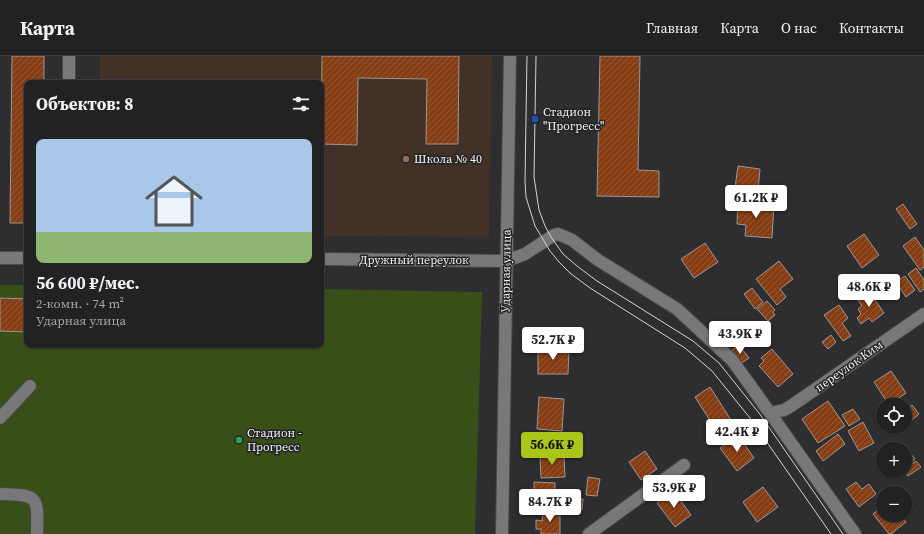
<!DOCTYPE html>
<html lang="ru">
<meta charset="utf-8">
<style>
body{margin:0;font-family:"Source Serif 4",serif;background:#2a2a2c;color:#f1f3f6;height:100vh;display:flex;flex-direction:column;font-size:15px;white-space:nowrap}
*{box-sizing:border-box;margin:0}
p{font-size:13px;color:#a2a4a6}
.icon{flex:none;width:22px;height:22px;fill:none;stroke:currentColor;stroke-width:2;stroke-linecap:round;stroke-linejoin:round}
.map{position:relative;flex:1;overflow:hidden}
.details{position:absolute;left:24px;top:24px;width:300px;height:268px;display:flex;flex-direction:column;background:#222224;border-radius:8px;box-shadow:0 1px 3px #0004,0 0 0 1px #3f3f41}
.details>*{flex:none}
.controls{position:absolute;left:876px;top:342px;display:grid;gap:8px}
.controls a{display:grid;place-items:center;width:36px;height:36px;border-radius:50%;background:#222224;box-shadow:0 1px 3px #0004,0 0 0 1px #3f3f41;font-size:20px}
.price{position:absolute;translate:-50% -34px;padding:0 9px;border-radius:4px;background:#fff;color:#222;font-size:13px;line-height:26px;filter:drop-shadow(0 1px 2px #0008)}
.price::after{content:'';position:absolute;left:50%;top:24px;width:12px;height:9px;margin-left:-6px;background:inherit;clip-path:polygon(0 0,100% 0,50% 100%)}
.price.active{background:#a9c71a;color:#111}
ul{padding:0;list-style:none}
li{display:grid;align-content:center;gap:8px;height:212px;padding:0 12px}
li+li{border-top:1px solid #3f3f41}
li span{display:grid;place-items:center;height:124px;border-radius:8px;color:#555}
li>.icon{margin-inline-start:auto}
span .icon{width:72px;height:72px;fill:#fffc;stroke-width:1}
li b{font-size:17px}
h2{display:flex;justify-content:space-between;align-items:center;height:48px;padding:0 12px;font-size:17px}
header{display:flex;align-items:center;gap:24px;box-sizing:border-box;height:56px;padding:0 20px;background:#222224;border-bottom:1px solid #3f3f41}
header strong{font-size:19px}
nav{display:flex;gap:22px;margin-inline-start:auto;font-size:14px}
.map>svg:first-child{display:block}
.education{fill:#433128}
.grass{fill:#385017}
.building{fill:url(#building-hatch);stroke:#9a9795}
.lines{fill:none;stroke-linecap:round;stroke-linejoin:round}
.minor-casing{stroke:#4a4a4c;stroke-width:14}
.minor{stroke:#78777a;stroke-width:12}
.tram{stroke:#d4d3d5;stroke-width:1}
.transit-dot{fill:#1a4fb4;stroke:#242326;stroke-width:1.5}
.education-dot{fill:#8d6e63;stroke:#242326;stroke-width:1.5}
.leisure-dot{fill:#2e9e5b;stroke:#242326;stroke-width:1.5}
.labels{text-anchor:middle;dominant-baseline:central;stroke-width:3;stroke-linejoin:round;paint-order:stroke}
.poi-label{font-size:12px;fill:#f0f0f1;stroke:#242326;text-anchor:start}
.street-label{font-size:12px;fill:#f0f0f1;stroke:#242326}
</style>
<header>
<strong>Карта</strong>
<nav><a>Главная</a><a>Карта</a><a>О нас</a><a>Контакты</a></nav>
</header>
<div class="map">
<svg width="924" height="478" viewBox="0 0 924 478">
<defs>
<pattern id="building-hatch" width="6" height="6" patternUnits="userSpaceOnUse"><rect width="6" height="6" fill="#863d13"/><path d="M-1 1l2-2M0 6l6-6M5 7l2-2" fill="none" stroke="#975936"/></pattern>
</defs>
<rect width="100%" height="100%" fill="#2e2d30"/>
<!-- education -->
<path class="education" d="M100 0H492L489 181 321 180V27H100Z"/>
<!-- grass -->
<path class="grass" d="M0 229H27V289H321V233L482 236 475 478H0Z"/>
<!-- building -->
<path class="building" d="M12 0H44V27H27V167H10Z
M322 0H459L458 88H426L427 23 358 22 357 89 321 88Z
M600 0H640L638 114 659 115V141L597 140Z
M738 110 760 113 758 134 735 132Z
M738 146 774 148 772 182 745 180 746 169 737 168Z
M903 148 917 168 910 173 896 153Z
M864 178 879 199 862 212 847 190Z
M915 181 924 194V211L920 214 903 190Z
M705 187 718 206 694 222 681 203Z
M779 205 793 223 780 233 786 241 777 249 756 223Z
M916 212 924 224V233L920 236 908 218Z
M905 220 915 234 906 241 896 226Z
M752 232 763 246 755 253 744 238Z
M869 235 884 257 872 266 869 262 861 268 857 262 861 258 858 253 862 250 857 243Z
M0 242 27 243V276L0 275Z
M767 245 775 254 773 256 775 259 768 265 757 253Z
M839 249 848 262 842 267 851 280 843 285 824 259Z
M831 279 836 286 828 293 822 286Z
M739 289 749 302 740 308 731 295Z
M538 292 569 293 568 318H538Z
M772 293 793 318 778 331 759 310 764 305 761 302Z
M891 315 906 337 889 349 874 326Z
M710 331 731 364 716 374 695 341Z
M539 341 564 343 562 375 537 373Z
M828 345 845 370 818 387 802 363Z
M912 349 919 358 911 365 905 357V355Z
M853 353 860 363 849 370 842 359Z
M863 366 874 387 859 395 848 375Z
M838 378 845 388 823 405 816 395Z
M738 379 754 402 737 415 720 392Z
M902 387 915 403 908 409 905 406V393L894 392Z
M645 395 657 413 641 424 629 406Z
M564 399 565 421 541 422 540 400Z
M916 405 921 411 908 420 905 415V413Z
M588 421 600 423 597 440 586 439Z
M534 426 555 427V437L534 436Z
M856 426 862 433 869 428 876 438 859 451 846 433Z
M763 431 778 451 757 466 743 446Z
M674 435 691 459 675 471 657 447Z
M535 441H558V454H535Z
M568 442 583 443 582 454 568 452Z
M883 450V459H900L906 466 891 478H889L873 458Z
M543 456H560V478H541V473H536V464L542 465Z"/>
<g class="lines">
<defs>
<path id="minor" d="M69 27V0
M0 202H27
M321 203 506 205 525 198 554 179 558 178 572 184 598 204 677 253 732 304 770 357 855 478
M770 357 784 354 791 350 924 258
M0 362 30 330
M0 438C39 439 38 440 37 478
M502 478 510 0
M589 478 684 409"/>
</defs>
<!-- minor casing -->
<use href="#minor" class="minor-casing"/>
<!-- minor -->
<use href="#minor" class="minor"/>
<!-- tram -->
<path class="tram" d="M527 0 525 125 526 141 535 170 550 195 559 206 570 217 590 232 685 292 712 315 750 362 831 478
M536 0 534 121 539 154 545 170 551 181 563 198 577 210 597 225 693 285 719 307 759 357 843 478"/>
</g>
<!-- markers -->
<rect class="transit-dot" x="531" y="59" width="8" height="8" rx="2"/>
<circle class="education-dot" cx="406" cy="103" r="4"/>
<circle class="leisure-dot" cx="239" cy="384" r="4"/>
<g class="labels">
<!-- poi labels -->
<g class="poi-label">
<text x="543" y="56">Стадион<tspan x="543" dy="14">"Прогресс"</tspan></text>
<text x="414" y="103">Школа № 40</text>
<text x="247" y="377">Стадион -<tspan x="247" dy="14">Прогресс</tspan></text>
</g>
<!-- street labels -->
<g class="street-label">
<text x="414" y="204">Дружный переулок</text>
<text transform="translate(506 215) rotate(-89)">Ударная улица</text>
<text transform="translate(849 310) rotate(-35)">переулок Ким</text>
</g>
</g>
</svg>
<div class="controls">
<a><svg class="icon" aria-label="locate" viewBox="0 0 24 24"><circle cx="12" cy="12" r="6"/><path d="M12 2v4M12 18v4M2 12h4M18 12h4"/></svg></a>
<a>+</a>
<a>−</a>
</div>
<b class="price" style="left:756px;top:163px">61.2K ₽</b>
<b class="price" style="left:869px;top:252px">48.6K ₽</b>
<b class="price" style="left:740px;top:299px">43.9K ₽</b>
<b class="price" style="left:553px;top:305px">52.7K ₽</b>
<b class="price" style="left:737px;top:397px">42.4K ₽</b>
<b class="price active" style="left:552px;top:410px">56.6K ₽</b>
<b class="price" style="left:674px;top:453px">53.9K ₽</b>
<b class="price" style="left:550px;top:467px">84.7K ₽</b>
<section class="details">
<h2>Объектов: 8<svg class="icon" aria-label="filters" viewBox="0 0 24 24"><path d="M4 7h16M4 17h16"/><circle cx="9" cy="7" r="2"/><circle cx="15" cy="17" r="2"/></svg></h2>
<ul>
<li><span style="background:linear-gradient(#a9c7e8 75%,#8fb573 0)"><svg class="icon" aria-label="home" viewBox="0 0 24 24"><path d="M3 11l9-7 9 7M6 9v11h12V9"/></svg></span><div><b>56 600 ₽/мес.</b><p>2-комн. · 74 m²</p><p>Ударная улица</p></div></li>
</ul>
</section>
</div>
